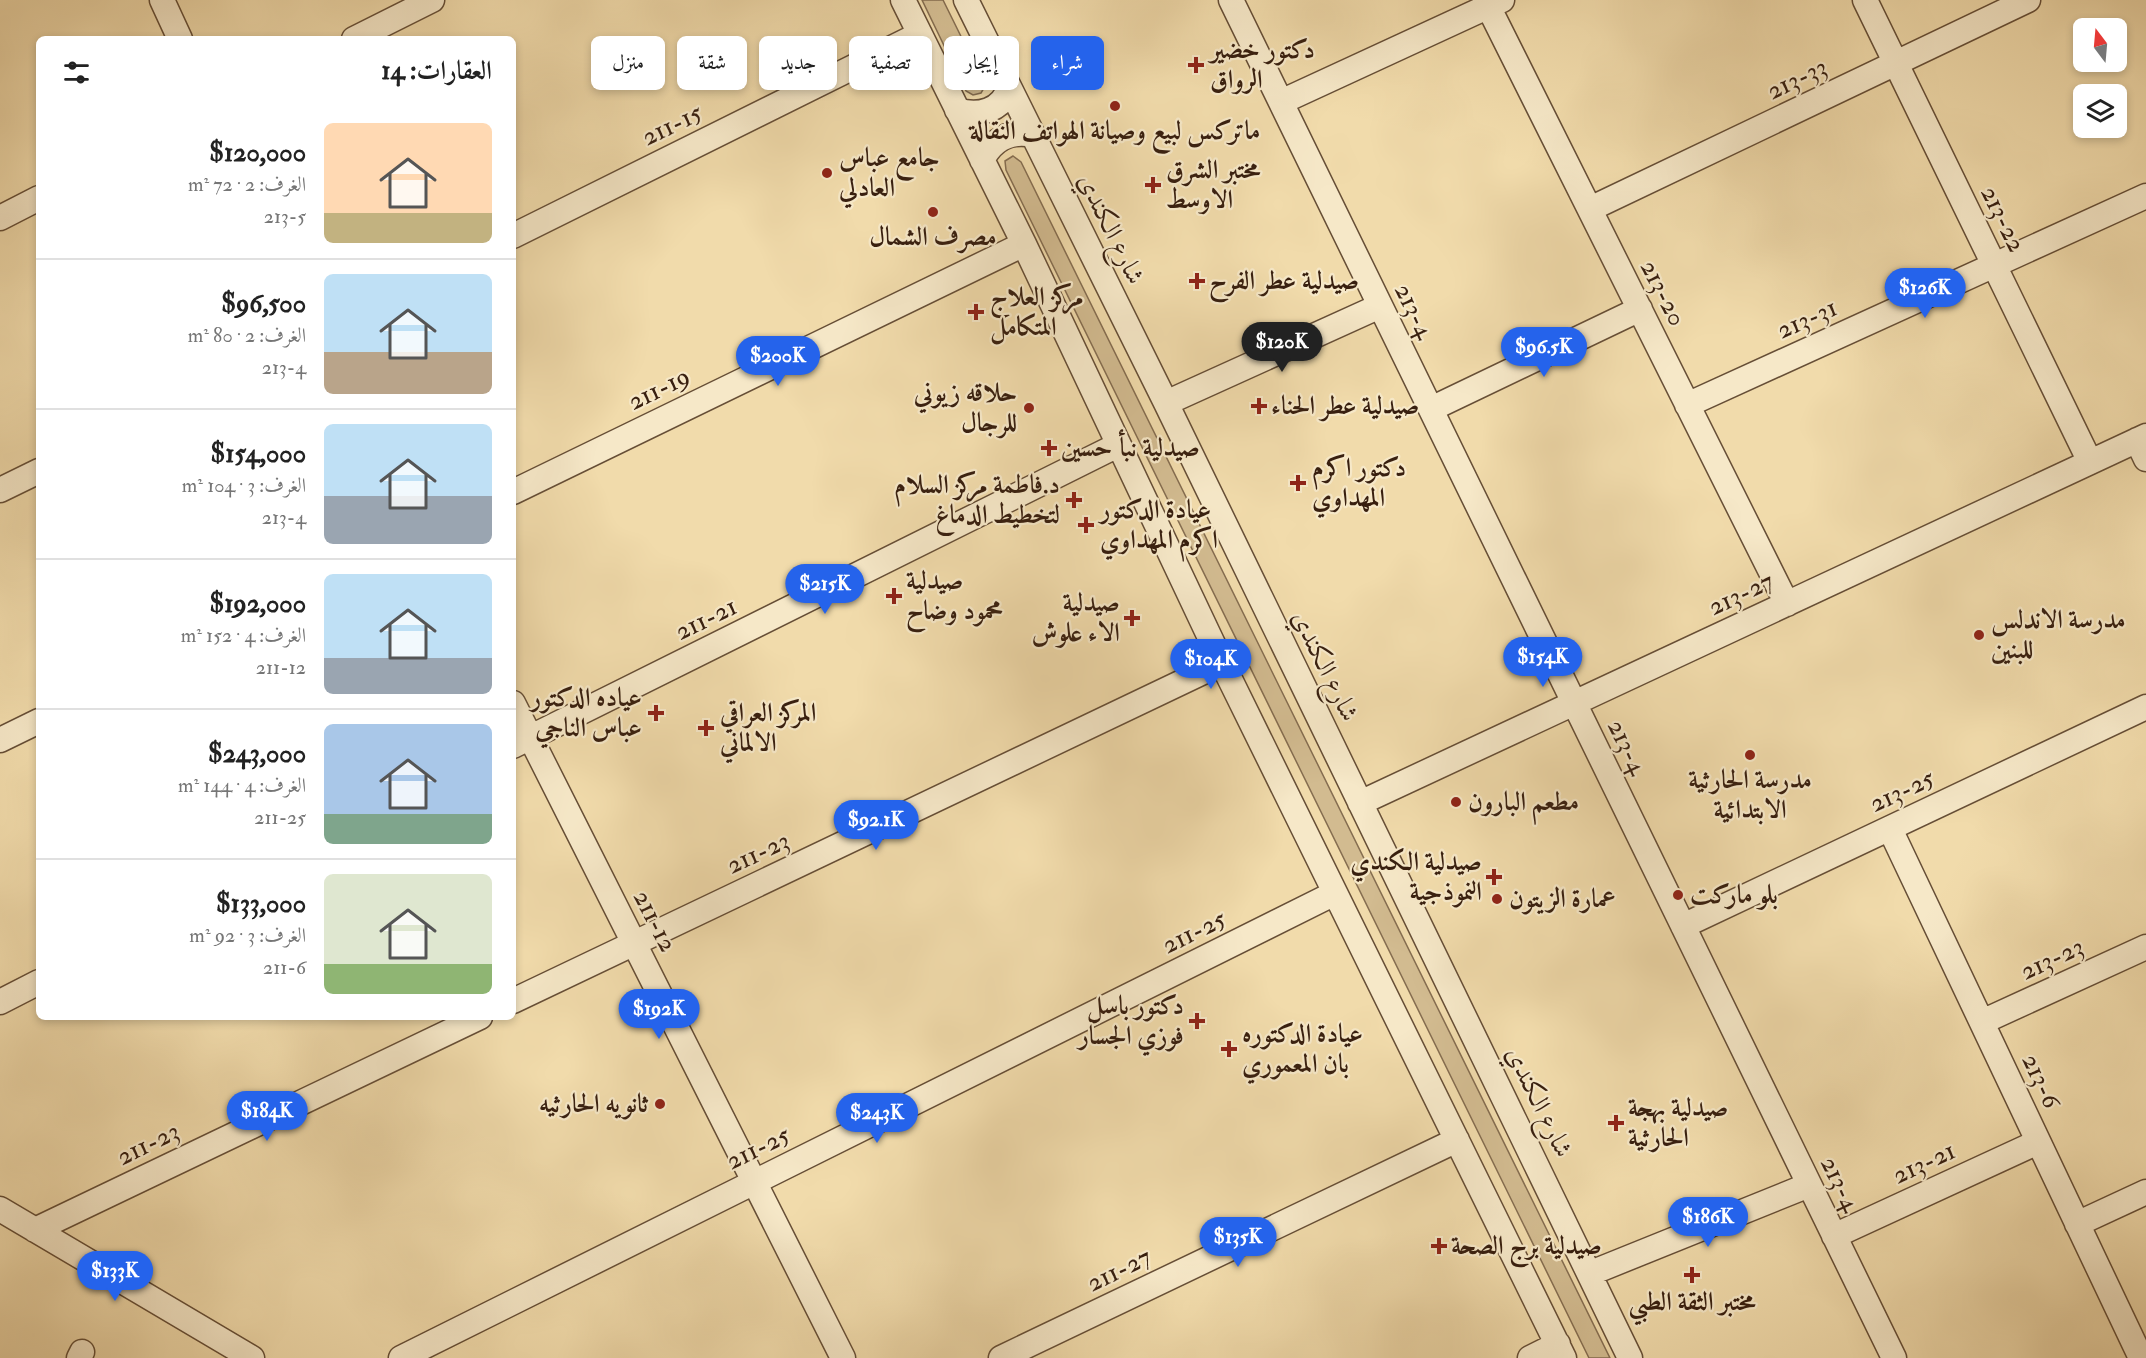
<!DOCTYPE html>
<html lang="ar">
<meta charset="utf-8">
<style>
body{margin:0;font-family:"IM FELL Double Pica",Amiri,serif;background:#f2f2f2;color:#222;direction:rtl;height:100vh;display:flex;flex-direction:column;font-size:22px;white-space:nowrap}
*{box-sizing:border-box;margin:0}
p{font-size:20px;color:#767676}
.icon{flex:none;width:33px;height:33px;fill:none;stroke:currentColor;stroke-width:2;stroke-linecap:round;stroke-linejoin:round}
.map{position:relative;flex:1;overflow:hidden;direction:ltr}
.side{position:absolute;left:36px;top:36px;width:480px;height:984px;display:flex;flex-direction:column;background:#fff;border-radius:9px;box-shadow:0 3px 9px #0003;direction:rtl}
.side>*{flex:none}
.hud{position:absolute;left:534px;top:36px;width:570px;height:54px;direction:rtl;display:flex;gap:12px}
.needle{width:39px;rotate:344deg}
.tools{position:absolute;left:2073px;top:18px;display:grid;gap:12px}
.tools a{display:grid;place-items:center;width:54px;height:54px;border-radius:9px;background:#fff;box-shadow:0 3px 9px #0003;font-size:30px}
.price{position:absolute;translate:-50% -51px;padding:0 14px;border-radius:21px;background:#2563eb;color:#fff;font-size:20px;line-height:39px;filter:drop-shadow(0 2px 3px #0008)}
.price::after{content:'';position:absolute;left:50%;top:36px;width:18px;height:14px;margin-left:-9px;background:inherit;clip-path:polygon(0 0,100% 0,50% 100%)}
.price.active{background:#222;color:#fff}
ul{padding:0;list-style:none}
li{display:flex;align-items:center;gap:18px;height:150px;padding:0 24px}
li+li{border-top:2px solid #e0e0e0}
li span{display:grid;place-items:center;flex:none;width:168px;height:120px;border-radius:9px;color:#555}
li>.icon{margin-inline-start:auto}
span .icon{width:72px;height:72px;fill:#fffc;stroke-width:1}
li b{font-size:26px}
h2{display:flex;justify-content:space-between;align-items:center;height:72px;padding:0 24px;font-size:26px}
.tag{padding:0 21px;border-radius:9px;background:#fff;box-shadow:0 3px 9px #0003;font-size:21px;line-height:54px}
.tag.active{background:#2563eb;color:#fff}
.map>svg:first-child{display:block}
.green{fill:#d2bb90;stroke:#856d50;stroke-width:1.5}
.lines{fill:none;stroke-linecap:round;stroke-linejoin:round}
.minor-casing{stroke:#664e36;stroke-width:27}
.minor{stroke:#f6e8c8;stroke-width:24}
.poi-dot{fill:#8f2418;stroke:#f6e8c8;stroke-width:2}
.labels{text-anchor:middle;dominant-baseline:central;stroke-width:4.5;stroke-linejoin:round;paint-order:stroke}
.poi-label{font-size:26px;font-weight:bold;fill:#381f0f;stroke:#f6e8c8;text-anchor:start}
.street-label{font-size:26px;fill:#381f0f;stroke:#f6e8c8}
</style>
<div class="map">
<svg width="2146" height="1358" viewBox="0 0 2146 1358">
<rect width="100%" height="100%" fill="#f1dbab"/>
<filter id="stains"><feTurbulence type="fractalNoise" baseFrequency=".00333" numOctaves="4"/><feColorMatrix values="0 0 0 0 .2 0 0 0 0 .09 0 0 0 0 .02 0 0 0 .5 -.17"/></filter>
<radialGradient id="worn" r=".72"><stop offset=".6" stop-color="#630" stop-opacity="0"/><stop offset="1" stop-color="#630" stop-opacity=".3"/></radialGradient>
<!-- green -->
<path class="green" d="M922 0H943L981 77 984 88 981 93 973 95 966 91Z
M1013 156 1021 162 1610 1358H1589L1006 170 1005 161Z"/>
<g class="lines">
<defs>
<path id="minor" d="M162 0 180 39
M903 0 1024 244 1222 663 1564 1358
M966 0 1166 403 1630 1358
M1231 0 1894 1358
M1865 0 2090 462
M1488 6 1787 604
M354 39 432 0
M1281 102 1502 0
M957 110C978 117 1002 111 1009 88
M982 160C993 139 1010 130 1033 135
M1590 209 2028 0
M0 218 39 198
M513 236 920 34
M1166 403 1380 306
M1687 405 2146 196
M1431 409 1640 309
M2137 440 2146 459
M0 490 39 471
M513 492 1024 244
M513 703 843 1358
M0 740 39 721
M513 746 1118 445
M1360 803 2146 436
M1890 829 2141 1358
M1683 926 2146 707
M513 1001 1222 663
M0 1002 39 982
M1982 1022 2146 947
M0 1209 252 1358
M2077 1224 2146 1192
M35 1230 480 1017
M1834 1236 2038 1142
M1591 1273 1809 1185
M79 1358 82 1352
M401 1358 1335 893
M1001 1358 1457 1140
M1530 1358 1558 1344"/>
</defs>
<!-- minor casing -->
<use href="#minor" class="minor-casing"/>
<!-- minor -->
<use href="#minor" class="minor"/>
</g>
<!-- markers -->
<g class="poi-dot">
<path d="M1193 56h6v6h6v6h-6v6h-6v-6h-6v-6h6z"/>
<circle cx="1115" cy="106" r="6"/>
<circle cx="827" cy="173" r="6"/>
<path d="M1150 176h6v6h6v6h-6v6h-6v-6h-6v-6h6z"/>
<circle cx="933" cy="212" r="6"/>
<path d="M1194 272h6v6h6v6h-6v6h-6v-6h-6v-6h6z"/>
<path d="M973 303h6v6h6v6h-6v6h-6v-6h-6v-6h6z"/>
<path d="M1256 397h6v6h6v6h-6v6h-6v-6h-6v-6h6z"/>
<circle cx="1029" cy="408" r="6"/>
<path d="M1046 439h6v6h6v6h-6v6h-6v-6h-6v-6h6z"/>
<path d="M1295 474h6v6h6v6h-6v6h-6v-6h-6v-6h6z"/>
<path d="M1071 491h6v6h6v6h-6v6h-6v-6h-6v-6h6z"/>
<path d="M1083 516h6v6h6v6h-6v6h-6v-6h-6v-6h6z"/>
<path d="M891 587h6v6h6v6h-6v6h-6v-6h-6v-6h6z"/>
<path d="M1129 609h6v6h6v6h-6v6h-6v-6h-6v-6h6z"/>
<circle cx="1979" cy="635" r="6"/>
<path d="M653 704h6v6h6v6h-6v6h-6v-6h-6v-6h6z"/>
<path d="M703 719h6v6h6v6h-6v6h-6v-6h-6v-6h6z"/>
<circle cx="1750" cy="755" r="6"/>
<circle cx="1456" cy="802" r="6"/>
<path d="M1491 868h6v6h6v6h-6v6h-6v-6h-6v-6h6z"/>
<circle cx="1678" cy="895" r="6"/>
<circle cx="1497" cy="899" r="6"/>
<path d="M1194 1012h6v6h6v6h-6v6h-6v-6h-6v-6h6z"/>
<path d="M1226 1040h6v6h6v6h-6v6h-6v-6h-6v-6h6z"/>
<circle cx="660" cy="1104" r="6"/>
<path d="M1613 1114h6v6h6v6h-6v6h-6v-6h-6v-6h6z"/>
<path d="M1436 1237h6v6h6v6h-6v6h-6v-6h-6v-6h6z"/>
<path d="M1689 1266h6v6h6v6h-6v6h-6v-6h-6v-6h6z"/>
</g>
<g class="labels">
<!-- poi labels -->
<g class="poi-label">
<text x="1210" y="50">دكتور خضير<tspan x="1210" dy="30">الرواق</tspan></text>
<text x="1115" y="131" text-anchor="middle">ماتركس لبيع وصيانة الهواتف النقالة</text>
<text x="839" y="158">جامع عباس<tspan x="839" dy="30">العادلي</tspan></text>
<text x="1166" y="170">مختبر الشرق<tspan x="1166" dy="30">الاوسط</tspan></text>
<text x="933" y="237" text-anchor="middle">مصرف الشمال</text>
<text x="1209" y="281">صيدلية عطر الفرح</text>
<text x="990" y="297">مركز العلاج<tspan x="990" dy="30">المتكامل</tspan></text>
<text x="1017" y="393" text-anchor="end">حلاقه زيوني<tspan x="1017" dy="30">للرجال</tspan></text>
<text x="1271" y="406">صيدلية عطر الحناء</text>
<text x="1061" y="448">صيدلية نبأ حسين</text>
<text x="1312" y="468">دكتور اكرم<tspan x="1312" dy="30">المهداوي</tspan></text>
<text x="1060" y="485" text-anchor="end">د.فاطمة مركز السلام<tspan x="1060" dy="30">لتخطيط الدماغ</tspan></text>
<text x="1100" y="510">عيادة الدكتور<tspan x="1100" dy="30">اكرم المهداوي</tspan></text>
<text x="906" y="581">صيدلية<tspan x="906" dy="30">محمود وضاح</tspan></text>
<text x="1120" y="603" text-anchor="end">صيدلية<tspan x="1120" dy="30">الاء علوش</tspan></text>
<text x="1991" y="620">مدرسة الاندلس<tspan x="1991" dy="30">للبنين</tspan></text>
<text x="642" y="698" text-anchor="end">عياده الدكتور<tspan x="642" dy="30">عباس الناجي</tspan></text>
<text x="720" y="713">المركز العراقي<tspan x="720" dy="30">الالماني</tspan></text>
<text x="1750" y="780" text-anchor="middle">مدرسة الحارثية<tspan x="1750" dy="30">الابتدائية</tspan></text>
<text x="1468" y="802">مطعم البارون</text>
<text x="1482" y="862" text-anchor="end">صيدلية الكندي<tspan x="1482" dy="30">النموذجية</tspan></text>
<text x="1690" y="895">بلو ماركت</text>
<text x="1509" y="899">عمارة الزيتون</text>
<text x="1184" y="1006" text-anchor="end">دكتور باسل<tspan x="1184" dy="30">فوزي الجسار</tspan></text>
<text x="1242" y="1034">عيادة الدكتوره<tspan x="1242" dy="30">بان المعموري</tspan></text>
<text x="648" y="1104" text-anchor="end">ثانويه الحارثيه</text>
<text x="1628" y="1108">صيدلية بهجة<tspan x="1628" dy="30">الحارثية</tspan></text>
<text x="1451" y="1246">صيدلية برج الصحة</text>
<text x="1692" y="1302" text-anchor="middle">مختبر الثقة الطبي</text>
</g>
<!-- street labels -->
<g class="street-label">
<text transform="translate(1797 79) rotate(-26)">213-33</text>
<text transform="translate(672 125) rotate(-26)">211-15</text>
<text transform="translate(2003 219) rotate(64)">213-22</text>
<text transform="translate(1111 229) rotate(64)">شارع الكندي</text>
<text transform="translate(1663 293) rotate(63)">213-20</text>
<text transform="translate(1414 311) rotate(64)">213-4</text>
<text transform="translate(1807 319) rotate(-24)">213-31</text>
<text transform="translate(659 389) rotate(-26)">211-19</text>
<text transform="translate(1741 594) rotate(-25)">213-27</text>
<text transform="translate(706 619) rotate(-26)">211-21</text>
<text transform="translate(1325 666) rotate(64)">شارع الكندي</text>
<text transform="translate(1627 747) rotate(64)">213-4</text>
<text transform="translate(1902 791) rotate(-25)">213-25</text>
<text transform="translate(758 853) rotate(-25)">211-23</text>
<text transform="translate(655 921) rotate(63)">211-12</text>
<text transform="translate(1194 932) rotate(-26)">211-25</text>
<text transform="translate(2052 959) rotate(-25)">213-23</text>
<text transform="translate(2041 1081) rotate(65)">213-6</text>
<text transform="translate(1539 1102) rotate(64)">شارع الكندي</text>
<text transform="translate(148 1144) rotate(-26)">211-23</text>
<text transform="translate(758 1148) rotate(-26)">211-25</text>
<text transform="translate(1924 1163) rotate(-25)">213-21</text>
<text transform="translate(1840 1184) rotate(64)">213-4</text>
<text transform="translate(1119 1270) rotate(-26)">211-27</text>
</g>
</g>
<rect width="100%" height="100%" filter="url(#stains)"/>
<rect width="100%" height="100%" fill="url(#worn)"/>
</svg>
<div class="tools">
<a><svg class="needle" viewBox="-14 -14 28 28"><path d="M0-13l5 13h-10z" fill="#e53935"/><path d="M0 13l5-13h-10z" fill="#767676"/></svg></a>
<a><svg class="icon" aria-label="layers" viewBox="0 0 24 24"><path d="M12 4l9 5-9 5-9-5zM3 14l9 5 9-5"/></svg></a>
</div>
<b class="price" style="left:1925px;top:319px">$126K</b>
<b class="price active" style="left:1282px;top:373px">$120K</b>
<b class="price" style="left:1544px;top:378px">$96.5K</b>
<b class="price" style="left:778px;top:387px">$200K</b>
<b class="price" style="left:825px;top:615px">$215K</b>
<b class="price" style="left:1543px;top:688px">$154K</b>
<b class="price" style="left:1211px;top:690px">$104K</b>
<b class="price" style="left:876px;top:851px">$92.1K</b>
<b class="price" style="left:659px;top:1040px">$192K</b>
<b class="price" style="left:267px;top:1142px">$184K</b>
<b class="price" style="left:877px;top:1144px">$243K</b>
<b class="price" style="left:1708px;top:1248px">$186K</b>
<b class="price" style="left:1238px;top:1268px">$135K</b>
<b class="price" style="left:115px;top:1302px">$133K</b>
<div class="hud">
<a class="tag active">شراء</a>
<a class="tag">إيجار</a>
<a class="tag">تصفية</a>
<a class="tag">جديد</a>
<a class="tag">شقة</a>
<a class="tag">منزل</a>
</div>
<section class="side">
<h2>العقارات: 14<svg class="icon" aria-label="filters" viewBox="0 0 24 24"><path d="M4 7h16M4 17h16"/><circle cx="9" cy="7" r="2"/><circle cx="15" cy="17" r="2"/></svg></h2>
<ul>
<li><span style="background:linear-gradient(#ffd9b3 75%,#c2b280 0)"><svg class="icon" aria-label="home" viewBox="0 0 24 24"><path d="M3 11l9-7 9 7M6 9v11h12V9"/></svg></span><div><b>$120,000</b><p>الغرف: 2 · 72 m²</p><p>213-5</p></div></li>
<li><span style="background:linear-gradient(#bfe0f5 65%,#b9a48a 0)"><svg class="icon" aria-label="home" viewBox="0 0 24 24"><path d="M3 11l9-7 9 7M6 9v11h12V9"/></svg></span><div><b>$96,500</b><p>الغرف: 2 · 80 m²</p><p>213-4</p></div></li>
<li><span style="background:linear-gradient(#bfe0f5 60%,#9aa5b1 0)"><svg class="icon" aria-label="home" viewBox="0 0 24 24"><path d="M3 11l9-7 9 7M6 9v11h12V9"/></svg></span><div><b>$154,000</b><p>الغرف: 3 · 104 m²</p><p>213-4</p></div></li>
<li><span style="background:linear-gradient(#bfe0f5 70%,#9aa5b1 0)"><svg class="icon" aria-label="home" viewBox="0 0 24 24"><path d="M3 11l9-7 9 7M6 9v11h12V9"/></svg></span><div><b>$192,000</b><p>الغرف: 4 · 152 m²</p><p>211-12</p></div></li>
<li><span style="background:linear-gradient(#a9c7e8 75%,#7fa58c 0)"><svg class="icon" aria-label="home" viewBox="0 0 24 24"><path d="M3 11l9-7 9 7M6 9v11h12V9"/></svg></span><div><b>$243,000</b><p>الغرف: 4 · 144 m²</p><p>211-25</p></div></li>
<li><span style="background:linear-gradient(#dfe7d0 75%,#8fb573 0)"><svg class="icon" aria-label="home" viewBox="0 0 24 24"><path d="M3 11l9-7 9 7M6 9v11h12V9"/></svg></span><div><b>$133,000</b><p>الغرف: 3 · 92 m²</p><p>211-6</p></div></li>
</ul>
</section>
</div>
